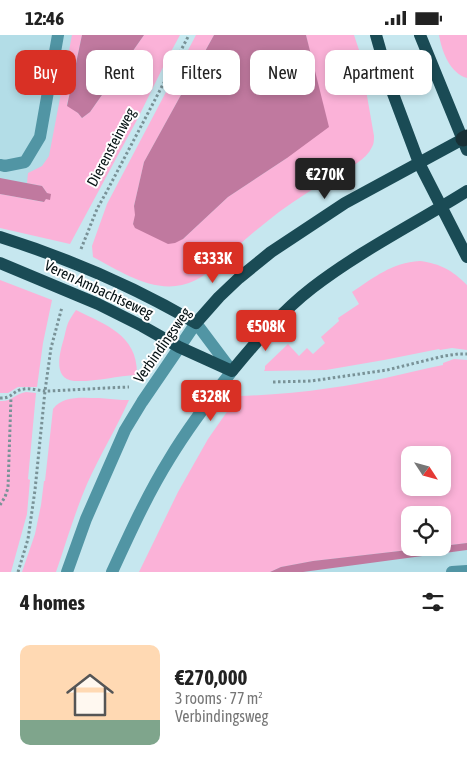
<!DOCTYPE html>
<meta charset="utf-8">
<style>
body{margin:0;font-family:"Asap Condensed",sans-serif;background:#f6f6f6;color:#222;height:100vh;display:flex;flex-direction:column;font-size:19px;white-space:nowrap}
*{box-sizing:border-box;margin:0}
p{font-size:16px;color:#767676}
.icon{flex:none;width:28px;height:28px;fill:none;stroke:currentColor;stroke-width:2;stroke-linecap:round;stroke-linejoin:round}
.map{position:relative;height:537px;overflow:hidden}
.drawer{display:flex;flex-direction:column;background:#fff;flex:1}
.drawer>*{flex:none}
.hud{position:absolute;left:15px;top:15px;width:438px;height:45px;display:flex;gap:10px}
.needle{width:32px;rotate:126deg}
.controls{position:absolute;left:401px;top:411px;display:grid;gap:10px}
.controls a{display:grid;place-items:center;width:50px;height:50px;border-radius:10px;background:#fff;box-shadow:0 2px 8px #0003;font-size:25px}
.price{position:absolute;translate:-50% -42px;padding:0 11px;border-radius:5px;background:#d93025;color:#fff;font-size:16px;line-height:32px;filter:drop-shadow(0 1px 2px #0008)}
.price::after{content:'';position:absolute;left:50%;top:30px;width:15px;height:11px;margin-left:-8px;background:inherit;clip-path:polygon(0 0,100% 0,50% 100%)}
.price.selected{background:#222;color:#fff}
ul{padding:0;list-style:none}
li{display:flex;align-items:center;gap:15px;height:125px;padding:0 20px}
li span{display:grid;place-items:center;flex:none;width:140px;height:100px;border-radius:10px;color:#555}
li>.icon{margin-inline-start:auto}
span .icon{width:60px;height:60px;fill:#fffc;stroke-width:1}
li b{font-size:21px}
h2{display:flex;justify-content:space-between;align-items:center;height:60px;padding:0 20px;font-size:21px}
.chip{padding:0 18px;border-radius:10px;background:#fff;box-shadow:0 2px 8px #0003;font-size:18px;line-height:45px}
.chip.selected{background:#d93025;color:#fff}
.status{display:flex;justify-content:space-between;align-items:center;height:35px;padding:0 25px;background:#fff;direction:ltr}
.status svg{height:14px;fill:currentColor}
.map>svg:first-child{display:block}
.built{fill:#b3dde7}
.green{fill:#fbb2d8;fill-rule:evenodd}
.water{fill:#c0799f}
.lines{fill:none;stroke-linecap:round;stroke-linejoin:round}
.path{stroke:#799297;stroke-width:3;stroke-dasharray:2.5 2.5;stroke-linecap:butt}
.minor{stroke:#5195a4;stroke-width:12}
.major{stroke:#1a4b55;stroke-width:12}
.highway{stroke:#183036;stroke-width:15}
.labels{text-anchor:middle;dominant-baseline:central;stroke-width:4;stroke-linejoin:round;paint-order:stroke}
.street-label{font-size:15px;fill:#061214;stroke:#fff}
</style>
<div class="status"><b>12:46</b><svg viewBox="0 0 49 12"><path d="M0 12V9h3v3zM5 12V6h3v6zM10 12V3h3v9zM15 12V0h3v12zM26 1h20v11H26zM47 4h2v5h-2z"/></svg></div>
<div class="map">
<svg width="467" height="537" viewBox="0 0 467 537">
<rect width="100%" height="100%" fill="#c6e7ef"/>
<!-- built -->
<path class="built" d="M0 0H152L62 153 0 160Z
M467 477V537H230L410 512H442L443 481Z"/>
<!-- green -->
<path class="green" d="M72 0H82L67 70 78 78 82 83 90 77 144 0H180L167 24 138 83 70 209 0 193V159L43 167 46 164H50L47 158 42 151 27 148 28 138 42 131 49 121Z
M196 0H214L144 127 134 171 136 180 133 189 183 204 228 162 287 123 313 32 306 0H354L359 15 374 101C374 104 374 109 372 112 366 125 349 133 337 140 317 151 297 164 279 177 265 188 251 199 238 211 221 226 205 245 182 250 150 257 120 236 93 222L92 211 107 169Z
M439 0H467V43C450 38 442 17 439 0Z
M420 226C441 229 452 235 467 250V315L452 313 440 315 439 314 384 325 326 335 264 336 265 334V331L288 309 299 321 307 313 313 319 325 308 321 302 339 286 338 283 359 269 352 257C375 242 391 228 420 226Z
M0 245 52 265 43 308 37 352H18L8 358H0Z
M76 275C106 290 138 300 137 340 116 341 95 347 74 346 52 344 60 317 64 303 65 299 66 293 68 288 70 284 73 279 76 275Z
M454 324 467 325V508L443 511 442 480H410V512L426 513 313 526 281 532 270 537H139L178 457 208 404 238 361C269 360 299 358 330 353 368 348 405 338 443 330V328ZM410 420H442V452H410Z
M26 357 36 358 28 444 30 445 27 479 11 537H0V366C12 367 14 359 26 357Z
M99 363 122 365H129C116 394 100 420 87 449 75 477 66 508 56 537H22L35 499 41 470 44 446H45L53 374C63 360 82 363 99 363Z"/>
<!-- water -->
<path class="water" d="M82 0H144L90 77 82 83 78 78 67 71Z
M214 0H306L329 92 287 123 228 162 183 204 175 208 168 209 135 193 133 189 135 180 134 171 144 127Z
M0 143 42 151 47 158 51 159 50 165 46 164 44 167 0 159Z
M467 508V515L303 537H270L281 532 313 526 426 513 442 512 443 511Z"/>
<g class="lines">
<!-- path -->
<path class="path" d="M81 214 97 174 107 156 189 0
M273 347 311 346 387 335 444 321 458 319H467
M0 363C12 364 13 355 24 354 32 353 40 356 47 356 75 355 102 353 129 352
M0 470 5 462 8 453 11 362
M18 537 28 504 35 455 45 356 51 313 62 272"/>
<!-- minor -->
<path class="minor" d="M0 130 5 131 25 127 40 102 58 0
M67 537 86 484 125 395 142 367 196 288 232 336C210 364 188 393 170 423 147 460 130 498 112 537
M452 537 467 536"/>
<!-- major -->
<path class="major" d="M376 0 392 56 419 128 467 222
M420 0 467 115
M0 202C70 224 133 251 196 288L219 262 239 243 271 217 345 168 463 104
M0 228 98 269 142 291 179 312 232 336C257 306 281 277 312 253 360 216 416 188 467 156"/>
<!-- highway -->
<path class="highway" d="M463 104 467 102"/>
</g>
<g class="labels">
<!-- street labels -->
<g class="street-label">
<text transform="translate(111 112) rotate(-62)">Dierensteinweg</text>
<text transform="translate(99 254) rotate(25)">Veren Ambachtseweg</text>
<text transform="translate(162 310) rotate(-55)">Verbindingsweg</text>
</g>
</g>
</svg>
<div class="controls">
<a><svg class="needle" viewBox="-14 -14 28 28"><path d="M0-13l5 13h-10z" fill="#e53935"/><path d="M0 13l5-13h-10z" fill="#767676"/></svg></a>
<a><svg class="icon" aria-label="locate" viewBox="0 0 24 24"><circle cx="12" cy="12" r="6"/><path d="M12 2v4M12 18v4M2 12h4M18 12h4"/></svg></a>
</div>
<b class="price selected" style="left:325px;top:165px">€270K</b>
<b class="price" style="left:213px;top:249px">€333K</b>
<b class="price" style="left:266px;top:317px">€508K</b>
<b class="price" style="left:211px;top:387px">€328K</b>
<div class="hud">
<a class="chip selected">Buy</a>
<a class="chip">Rent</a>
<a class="chip">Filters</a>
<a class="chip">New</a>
<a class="chip">Apartment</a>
</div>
</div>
<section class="drawer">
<h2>4 homes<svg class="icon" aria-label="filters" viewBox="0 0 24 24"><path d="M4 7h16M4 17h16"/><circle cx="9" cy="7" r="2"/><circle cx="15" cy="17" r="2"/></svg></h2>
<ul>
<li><span style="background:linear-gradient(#ffd9b3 75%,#7fa58c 0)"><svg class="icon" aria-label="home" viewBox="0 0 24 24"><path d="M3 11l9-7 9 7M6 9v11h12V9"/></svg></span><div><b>€270,000</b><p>3 rooms · 77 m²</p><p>Verbindingsweg</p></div></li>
</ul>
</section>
